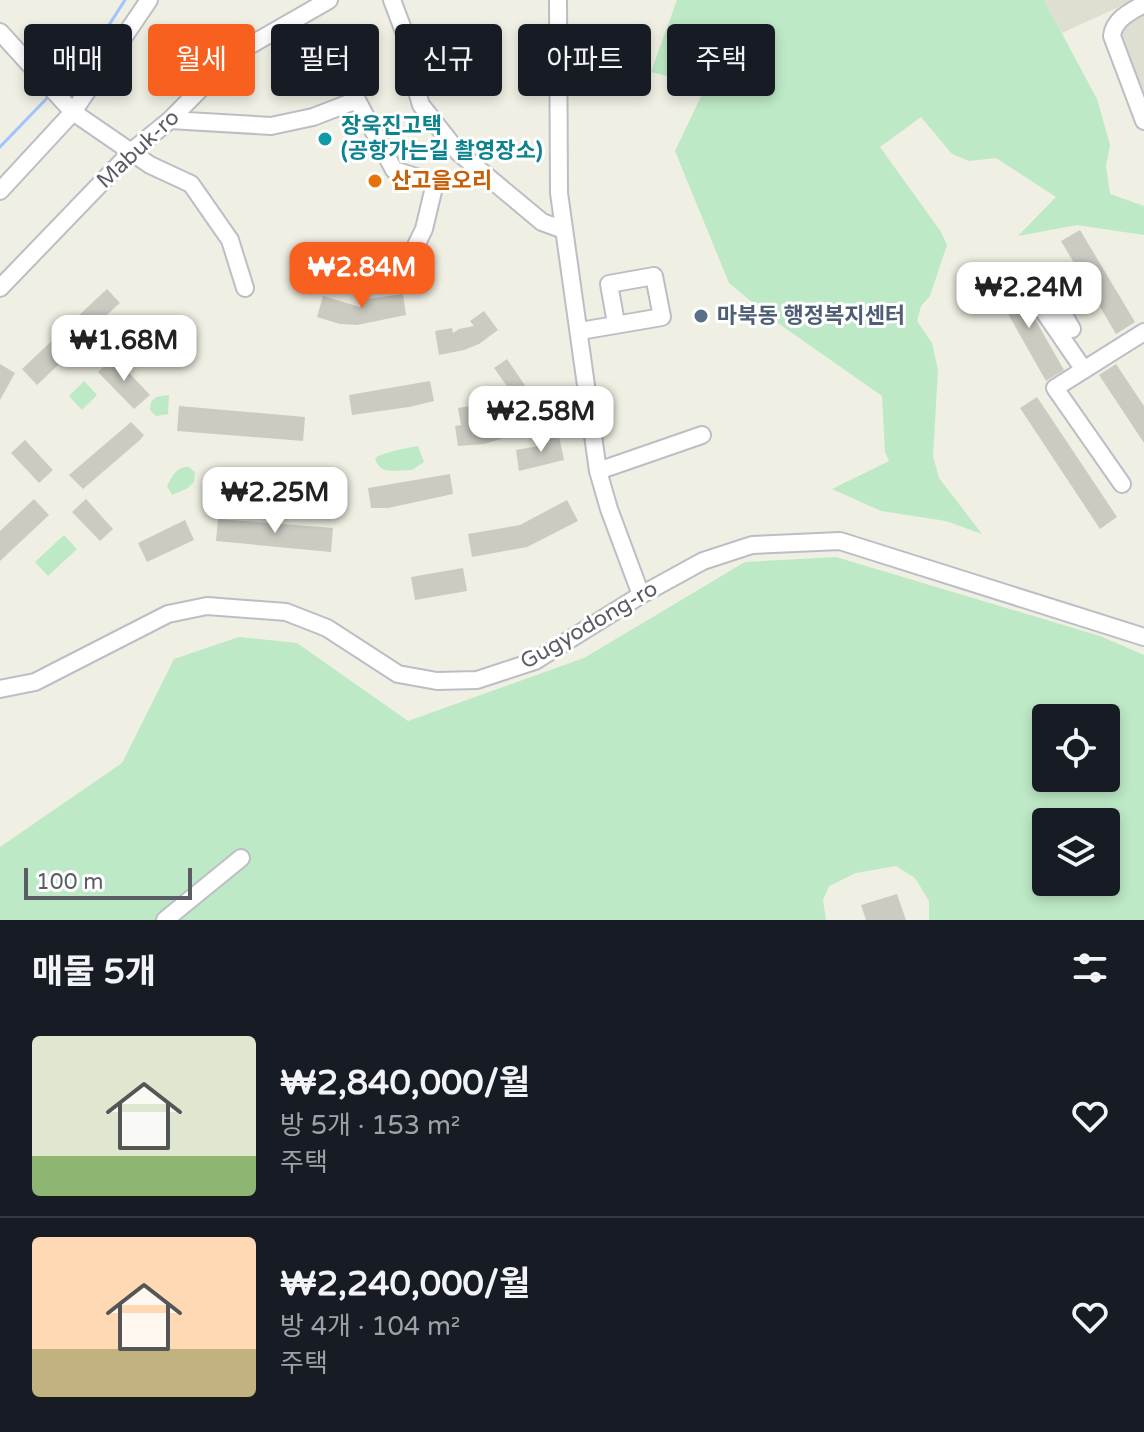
<!DOCTYPE html>
<html lang="ko">
<meta charset="utf-8">
<style>
body{margin:0;font-family:"Varela Round","Noto Sans KR",sans-serif;background:#242831;color:#f1f3f6;height:100vh;display:flex;flex-direction:column;font-size:30px;white-space:nowrap}
*{box-sizing:border-box;margin:0}
p{font-size:26px;color:#9ea1a6}
.icon{flex:none;width:44px;height:44px;fill:none;stroke:currentColor;stroke-width:2;stroke-linecap:round;stroke-linejoin:round}
.map{position:relative;height:920px;overflow:hidden}
.sheet{display:flex;flex-direction:column;background:#171b24;flex:1}
.sheet>*{flex:none}
.top-card{position:absolute;left:24px;top:24px;width:1096px;height:72px;display:flex;gap:16px}
.controls{position:absolute;left:1032px;top:704px;display:grid;gap:16px}
.controls a{display:grid;place-items:center;width:88px;height:88px;border-radius:8px;background:#171b24;box-shadow:0 4px 12px #0003;font-size:40px}
.scale{position:absolute;left:24px;bottom:20px;width:168px;box-sizing:border-box;padding-left:8px;border:4px solid #5b5d65;border-top:0;font-size:22px;line-height:28px;white-space:nowrap;color:#5b5d65;-webkit-text-stroke:6px #fff;paint-order:stroke}
.price{position:absolute;translate:-50% -68px;padding:0 18px;border-radius:16px;background:#fff;color:#222;font-size:26px;line-height:52px;filter:drop-shadow(0 2px 4px #0008)}
.price::after{content:'';position:absolute;left:50%;top:48px;width:24px;height:18px;margin-left:-12px;background:inherit;clip-path:polygon(0 0,100% 0,50% 100%)}
.price.active{background:#f86020;color:#fff}
ul{padding:0;list-style:none}
li{display:flex;align-items:center;gap:24px;height:200px;padding:0 32px}
li+li{border-top:2px solid #363941}
li span{display:grid;place-items:center;flex:none;width:224px;height:160px;border-radius:8px;color:#555}
li>.icon{margin-inline-start:auto}
span .icon{width:96px;height:96px;fill:#fffc;stroke-width:1}
li b{font-size:34px}
h2{display:flex;justify-content:space-between;align-items:center;height:96px;padding:0 32px;font-size:34px}
.chip{padding:0 28px;border-radius:8px;background:#171b24;box-shadow:0 4px 12px #0003;font-size:28px;line-height:72px}
.chip.active{background:#f86020;color:#fff}
.map>svg:first-child{display:block}
.education{fill:#dfdfd1}
.green{fill:#bde9c6;fill-rule:evenodd}
.lines{fill:none;stroke-linecap:round;stroke-linejoin:round}
.stream{stroke:#a3c3ff;stroke-width:3}
.building{fill:#cccbc2}
.minor-casing{stroke:#bdbec5;stroke-width:20}
.minor{stroke:#fff;stroke-width:16}
.culture-dot{fill:#0f9aa8;stroke:#fff;stroke-width:3}
.food-dot{fill:#e8710a;stroke:#fff;stroke-width:3}
.service-dot{fill:#5c6f8a;stroke:#fff;stroke-width:3}
.labels{text-anchor:middle;dominant-baseline:central;stroke-width:6;stroke-linejoin:round;paint-order:stroke}
.culture-label{font-size:22px;font-weight:bold;fill:#0d838f;stroke:#fff;text-anchor:start}
.street-label{font-size:22px;fill:#5b5d65;stroke:#fff}
.food-label{font-size:22px;font-weight:bold;fill:#c56008;stroke:#fff;text-anchor:start}
.service-label{font-size:22px;font-weight:bold;fill:#4e5e75;stroke:#fff;text-anchor:start}
</style>
<div class="map">
<svg width="1144" height="920" viewBox="0 0 1144 920">
<rect width="100%" height="100%" fill="#efefe3"/>
<!-- education -->
<path class="education" d="M1044 0H1134L1062 33Z
M1144 14V102L1121 31 1130 17Z"/>
<!-- green -->
<path class="green" d="M677 0H1044L1097 99 1110 145 1106 166 1110 194 1144 206V235L1077 225 1018 236 1056 197 996 158 969 161 952 154 921 117 880 147 941 232 947 245 930 296 921 306 917 321 932 343 938 370 933 456 939 478 982 534 946 521 881 511 832 489 889 461 885 452 882 396 775 321 729 283 675 151 706 86 651 72Z
M84 381 97 395 82 410 69 396Z
M169 395 168 414 156 416 150 410 151 402 156 397Z
M418 446 424 462 412 470C398 469 380 477 375 458 384 452 407 448 418 446Z
M189 467 195 472 194 482 188 488 172 495 167 486C173 476 176 466 189 467Z
M64 535 77 549 48 576 35 562Z
M836 557 1100 636 1144 655V920H929V901L915 878 896 866 856 873 829 886 823 900 826 920H0V847L122 763 174 659 239 637 297 643 408 721 584 658 745 562ZM1046 718H1106V778H1046ZM1046 822H1106V882H1046Z"/>
<g class="lines">
<!-- stream -->
<path class="stream" d="M58 86 93 50 125 0
M0 147 50 95"/>
</g>
<!-- building -->
<path class="building" d="M1080 230 1135 322 1116 334 1061 241Z
M1012 279 1064 370 1046 381 994 289Z
M107 289 120 303 90 330 77 317Z
M403 294 406 315 357 325 340 324 317 317 323 296 360 307 359 300Z
M484 311 498 330 479 344 464 350 439 355 435 331 452 328 453 333 459 329 474 326 470 321Z
M60 333 75 349 37 385 22 369Z
M114 357 150 395 134 409 98 372Z
M507 359 543 412 510 436 484 444 458 446 455 426 461 425 458 408 489 403 509 389 494 368Z
M0 364 15 373 0 400Z
M1116 364 1144 406V443L1099 375Z
M430 381 434 401 409 407 352 415 349 395Z
M1037 397 1117 517 1100 529 1020 408Z
M179 406 305 417 303 441 177 431Z
M131 422 144 435 140 440 83 489 69 475Z
M559 436 564 460 519 471 516 450 539 446 541 439Z
M25 440 53 470 39 483 11 453Z
M450 474 453 494 388 508H371L368 488Z
M34 499 49 515 0 561V531Z
M86 499 113 529 100 541 72 512Z
M567 500 578 521 527 547 472 557 468 534 520 525Z
M218 519 333 528 331 552 216 541Z
M185 520 194 540 147 562 138 543Z
M463 568 467 591 415 600 411 577Z
M897 894 906 920H866L861 905Z"/>
<g class="lines">
<defs>
<path id="minor" d="M392 0 409 45 413 78 421 105 458 152 542 222 564 230
M558 0 559 193 598 471 609 509 641 595
M1144 4C1130 12 1114 19 1112 36L1144 121
M0 32 73 112 150 165 191 184 230 240 245 288
M170 120 271 126 313 117 357 100 394 170 435 183 424 229 409 260
M0 191 73 112 149 0
M0 288 132 151 170 120 216 73 247 47 329 0
M1072 329 1050 291 1036 300 1084 370
M580 331 662 317 654 276 609 284 616 323
M598 471 702 435
M1122 484 1055 388 1144 332
M0 689 35 682 168 614 207 606 286 612 327 628 398 674 437 681 477 680 535 661 641 595 703 561 752 545 840 541 1144 637
M165 920 241 858"/>
</defs>
<!-- minor casing -->
<use href="#minor" class="minor-casing"/>
<!-- minor -->
<use href="#minor" class="minor"/>
</g>
<!-- markers -->
<circle class="culture-dot" cx="325" cy="139" r="8"/>
<circle class="food-dot" cx="375" cy="181" r="8"/>
<circle class="service-dot" cx="701" cy="316" r="8"/>
<g class="labels">
<!-- culture labels -->
<g class="culture-label">
<text x="341" y="126">장욱진고택<tspan x="341" dy="25">(공항가는길 촬영장소)</tspan></text>
</g>
<!-- street labels -->
<g class="street-label">
<text transform="translate(138 149) rotate(-43)">Mabuk-ro</text>
<text transform="translate(589 625) rotate(-30)">Gugyodong-ro</text>
</g>
<!-- food labels -->
<g class="food-label">
<text x="391" y="181">산고을오리</text>
</g>
<!-- service labels -->
<g class="service-label">
<text x="717" y="316">마북동 행정복지센터</text>
</g>
</g>
</svg>
<div class="controls">
<a><svg class="icon" aria-label="locate" viewBox="0 0 24 24"><circle cx="12" cy="12" r="6"/><path d="M12 2v4M12 18v4M2 12h4M18 12h4"/></svg></a>
<a><svg class="icon" aria-label="layers" viewBox="0 0 24 24"><path d="M12 4l9 5-9 5-9-5zM3 14l9 5 9-5"/></svg></a>
</div>
<div class="scale">100 m</div>
<b class="price active" style="left:362px;top:310px">₩2.84M</b>
<b class="price" style="left:1029px;top:330px">₩2.24M</b>
<b class="price" style="left:124px;top:383px">₩1.68M</b>
<b class="price" style="left:541px;top:454px">₩2.58M</b>
<b class="price" style="left:275px;top:535px">₩2.25M</b>
<div class="top-card">
<a class="chip">매매</a>
<a class="chip active">월세</a>
<a class="chip">필터</a>
<a class="chip">신규</a>
<a class="chip">아파트</a>
<a class="chip">주택</a>
</div>
</div>
<section class="sheet">
<h2>매물 5개<svg class="icon" aria-label="filters" viewBox="0 0 24 24"><path d="M4 7h16M4 17h16"/><circle cx="9" cy="7" r="2"/><circle cx="15" cy="17" r="2"/></svg></h2>
<ul>
<li><span style="background:linear-gradient(#dfe7d0 75%,#8fb573 0)"><svg class="icon" aria-label="home" viewBox="0 0 24 24"><path d="M3 11l9-7 9 7M6 9v11h12V9"/></svg></span><div><b>₩2,840,000/월</b><p>방 5개 · 153 m²</p><p>주택</p></div><svg class="icon" aria-label="heart" viewBox="0 0 24 24"><path d="M12 20l-8-8c-3-5 5-10 8-4 3-6 11-1 8 4z"/></svg></li>
<li><span style="background:linear-gradient(#ffd9b3 70%,#c2b280 0)"><svg class="icon" aria-label="home" viewBox="0 0 24 24"><path d="M3 11l9-7 9 7M6 9v11h12V9"/></svg></span><div><b>₩2,240,000/월</b><p>방 4개 · 104 m²</p><p>주택</p></div><svg class="icon" aria-label="heart" viewBox="0 0 24 24"><path d="M12 20l-8-8c-3-5 5-10 8-4 3-6 11-1 8 4z"/></svg></li>
</ul>
</section>
